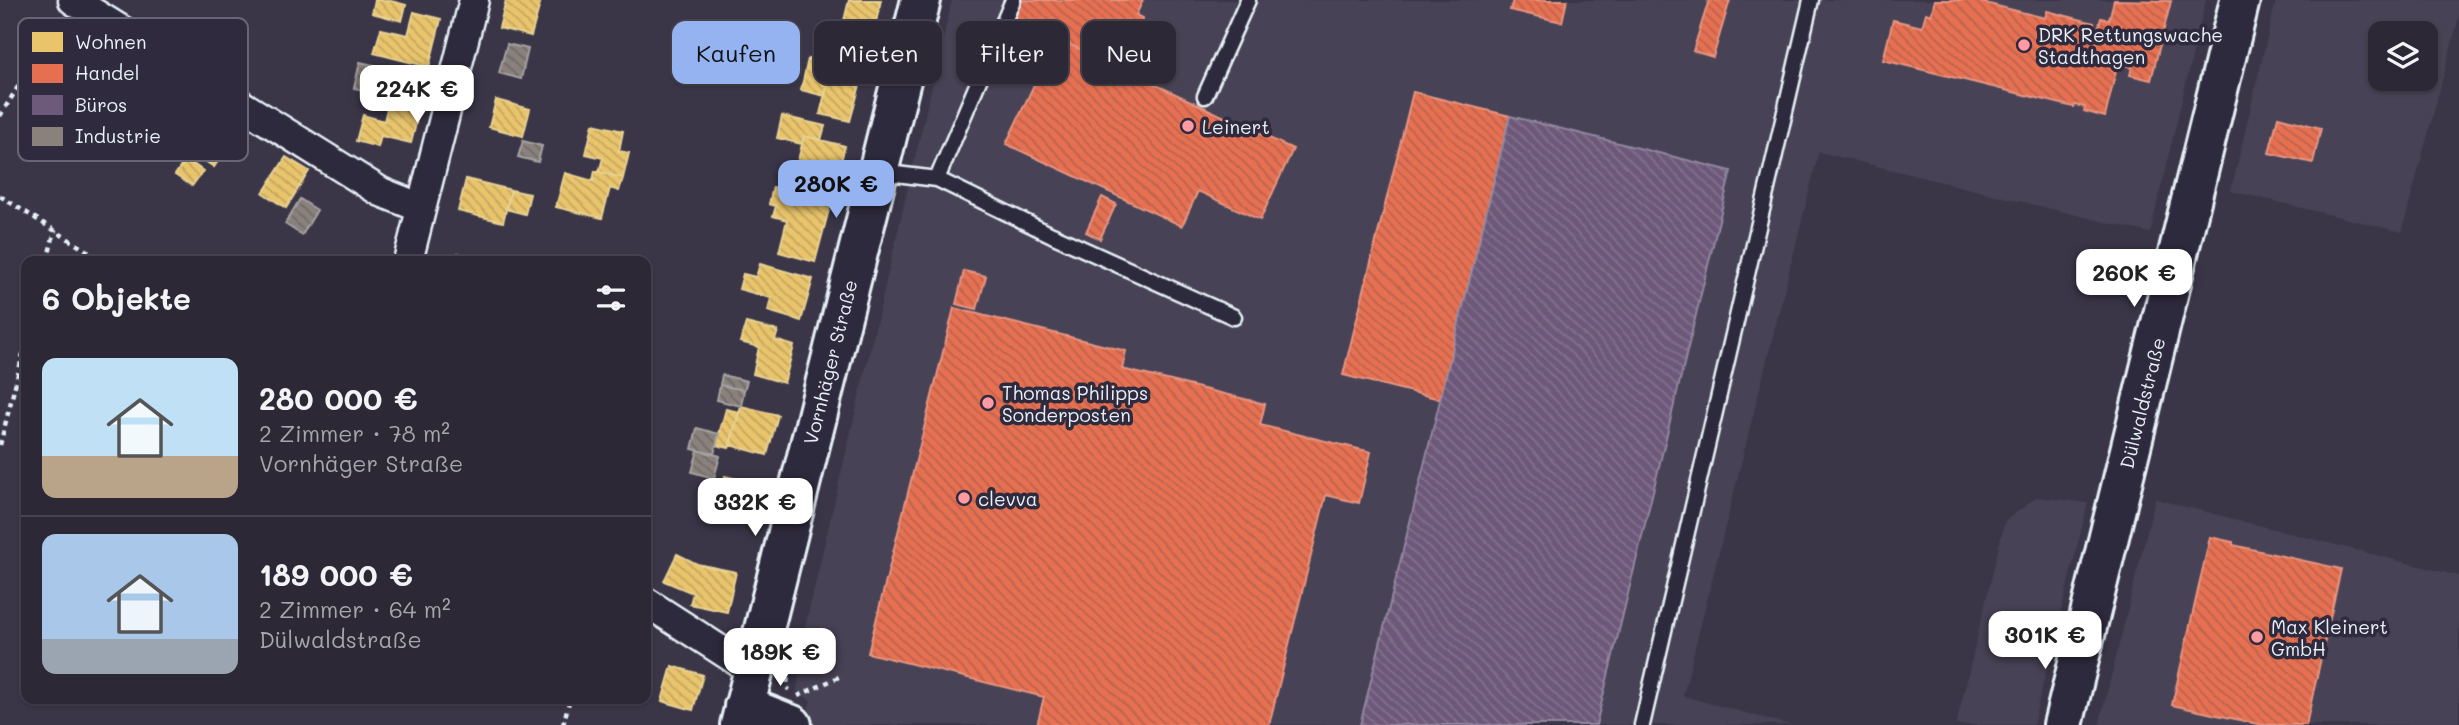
<!DOCTYPE html>
<html lang="de">
<meta charset="utf-8">
<style>
body{margin:0;font-family:Mali,sans-serif;background:#34303e;color:#f1f3f6;height:100vh;display:flex;flex-direction:column;font-size:26px;white-space:nowrap}
*{box-sizing:border-box;margin:0}
p{font-size:23px;color:#a6a6ad}
.icon{flex:none;width:38px;height:38px;fill:none;stroke:currentColor;stroke-width:2;stroke-linecap:round;stroke-linejoin:round}
.map{position:relative;flex:1;overflow:hidden}
.side{position:absolute;left:21px;top:256px;width:630px;height:448px;display:flex;flex-direction:column;background:#2c2836;border-radius:14px;box-shadow:0 2px 5px #0004,0 0 0 2px #484451}
.side>*{flex:none}
.hud{position:absolute;left:672px;top:21px;width:665px;height:63px;display:flex;gap:14px}
.buttons{position:absolute;left:2368px;top:21px;display:grid;gap:14px}
.buttons a{display:grid;place-items:center;width:70px;height:70px;border-radius:14px;background:#2c2836;box-shadow:0 2px 5px #0004,0 0 0 2px #484451;font-size:35px}
.price{position:absolute;translate:-50% -60px;padding:0 16px;border-radius:14px;background:#fff;color:#222;font-size:23px;line-height:46px;filter:drop-shadow(0 2px 4px #0008)}
.price::after{content:'';position:absolute;left:50%;top:42px;width:21px;height:16px;margin-left:-10px;background:inherit;clip-path:polygon(0 0,100% 0,50% 100%)}
.price.on{background:#95b2f1;color:#111}
ul{padding:0;list-style:none}
li{display:flex;align-items:center;gap:21px;height:175px;padding:0 21px}
li+li{border-top:2px solid #484451}
li span{display:grid;place-items:center;flex:none;width:196px;height:140px;border-radius:14px;color:#555}
li>.icon{margin-inline-start:auto}
span .icon{width:84px;height:84px;fill:#fffc;stroke-width:1}
li b{font-size:30px}
h2{display:flex;justify-content:space-between;align-items:center;height:84px;padding:0 21px;font-size:30px}
.pill{padding:0 24px;border-radius:14px;background:#2c2836;box-shadow:0 2px 5px #0004,0 0 0 2px #484451;font-size:24px;line-height:63px}
.pill.on{background:#95b2f1;color:#111}
.map>svg:first-child{display:block}
.built{fill:#464354;fill-rule:evenodd}
.homes{fill:url(#homes-back-hatch);stroke:#e9d295;stroke-width:2}
.shops{fill:url(#shops-back-hatch);stroke:#e79683;stroke-width:2}
.offices{fill:url(#offices-back-hatch);stroke:#9287a0;stroke-width:2}
.industry{fill:url(#industry-back-hatch);stroke:#a6a3a1;stroke-width:2}
.lines{fill:none;stroke-linecap:round;stroke-linejoin:round}
.lane-casing{stroke:#e8f1f8;stroke-width:19}
.street-casing{stroke:#e8f1f8;stroke-width:33}
.secondary-casing{stroke:#e8f1f8;stroke-width:44}
.path{stroke:#e8f1f8;stroke-width:4.5;stroke-dasharray:5 5;stroke-linecap:butt}
.lane{stroke:#2f2a3d;stroke-width:14}
.street{stroke:#2f2a3d;stroke-width:28}
.secondary{stroke:#2f2a3d;stroke-width:38}
.poi-dot{fill:#ff9aa2;stroke:#2f2a3d;stroke-width:2.5}
.labels{text-anchor:middle;dominant-baseline:central;stroke-width:7;stroke-linejoin:round;paint-order:stroke}
.poi-label{font-size:19px;fill:#e8f1f8;stroke:#2f2a3d;text-anchor:start}
.street-label{font-size:19px;fill:#e8f1f8;stroke:#2f2a3d}
.key{fill:#2f2a3d;stroke:#666675;stroke-width:2}
.key-label{font-size:19px;fill:#e8f1f8}
</style>
<div class="map">
<svg width="2459" height="725" viewBox="0 0 2459 725">
<defs>
<pattern id="homes-back-hatch" width="6" height="6" patternUnits="userSpaceOnUse" patternTransform="scale(1.75)"><rect width="6" height="6" fill="#e9c46a"/><path d="M-1 5l2 2M0 0l6 6M5-1l2 2" fill="none" stroke="#c0a562"/></pattern>
<pattern id="shops-back-hatch" width="6" height="6" patternUnits="userSpaceOnUse" patternTransform="scale(1.75)"><rect width="6" height="6" fill="#e76f51"/><path d="M-1 5l2 2M0 0l6 6M5-1l2 2" fill="none" stroke="#b7634f"/></pattern>
<pattern id="offices-back-hatch" width="6" height="6" patternUnits="userSpaceOnUse" patternTransform="scale(1.75)"><rect width="6" height="6" fill="#6d597a"/><path d="M-1 5l2 2M0 0l6 6M5-1l2 2" fill="none" stroke="#82718e"/></pattern>
<pattern id="industry-back-hatch" width="6" height="6" patternUnits="userSpaceOnUse" patternTransform="scale(1.75)"><rect width="6" height="6" fill="#8a817c"/><path d="M-1 5l2 2M0 0l6 6M5-1l2 2" fill="none" stroke="#6f6a68"/></pattern>
</defs>
<rect width="100%" height="100%" fill="#3a3648"/>
<filter id="ink" filterUnits="userSpaceOnUse"><feTurbulence type="fractalNoise" baseFrequency=".0143" numOctaves="2"/><feDisplacementMap in="SourceGraphic" scale="14" xChannelSelector="R" yChannelSelector="G"/><feConvolveMatrix kernelMatrix="1 2 1 2 8 2 1 2 1" color-interpolation-filters="sRGB"/></filter>
<g filter="url(#ink)">
<!-- built -->
<path class="built" d="M952 0H2206L2150 233 1819 152 1683 696 1790 725H803L811 701 797 691 802 640Z
M2276 0H2459V17L2402 232 2231 191ZM2380 33H2426V79H2380Z
M2037 497 2088 503 2033 725H1956L2005 521Z
M2155 499 2459 576V725H2099Z"/>
<!-- homes -->
<path class="homes" d="M375 0H387L406 5 402 21 372 13Z
M506 0H541L531 36 499 28Z
M849 0H881L872 39 861 36 857 55 829 49 833 27 842 29Z
M414 12 441 19 429 67 374 53 381 29 408 35Z
M808 59 839 67 836 79 829 77 825 96 801 90Z
M829 77 860 85 850 121 820 114Z
M390 96 421 104 411 143 381 136 378 147 356 141 363 115 384 121Z
M496 100 530 109 523 136 489 127Z
M217 115 239 129 214 167 193 153Z
M782 116 825 126 821 140 804 136 802 144 777 138Z
M593 124 623 131 619 151 629 153 623 178 599 172 603 158 586 154Z
M804 136 845 146 833 192 793 181Z
M286 157 309 171 286 208 263 193Z
M186 159 203 171 192 186 175 175Z
M595 171 623 178 619 191 610 188 602 218 556 207 565 173 593 181Z
M466 179 511 190 503 222 458 211Z
M773 187 831 202 815 262 779 252 787 220 773 216 776 206 769 204Z
M511 190 530 194 525 214 506 209Z
M458 253 487 261H456Z
M760 264 813 279 801 321 768 311 771 298 739 289 743 274 756 277Z
M746 323 778 331 775 340 794 346 784 383 753 374 759 347 740 342Z
M741 406 778 415 767 455 730 445Z
M726 409 739 412 729 448 716 445Z
M725 476 758 484 753 505 720 497Z
M677 554 697 564 736 572 727 612 690 604 693 593 664 581Z
M672 666 703 675 693 710 662 701Z"/>
<!-- shops -->
<path class="shops" d="M1020 0H1143L1136 15 1142 18 1136 76 1056 38 1038 76 994 55Z
M1513 0H1567L1562 22 1510 10Z
M1709 0H1730L1713 57 1693 51Z
M1935 0H1973L2045 18 2047 11 2094 23 2093 28 2098 29 2101 18 2109 20 2114 0 2171 1 2151 80 2130 75 2132 67 2118 63 2105 117 2084 111 2085 107 2075 105 2074 107 1883 60 1893 20 1922 27 1926 13 1931 15Z
M1056 38 1293 149 1260 220 1198 191 1182 226 1006 144Z
M1413 92 1510 116 1440 399 1343 375Z
M2278 117 2321 128 2313 163 2269 153Z
M1102 197 1116 204 1100 239 1086 232Z
M964 271 986 276 977 309 956 304Z
M954 308 1126 351 1122 369 1265 404 1260 425 1371 452 1359 503 1326 495 1269 725H1037L1044 697 868 653Z
M2210 537 2233 542V545L2341 569 2306 725H2262L2172 705Z"/>
<!-- offices -->
<path class="offices" d="M1510 116 1731 171 1596 725H1360Z"/>
<!-- industry -->
<path class="industry" d="M507 44 528 49 521 79 499 73Z
M360 62 387 68 381 94 354 88Z
M523 141 542 146 538 162 518 157Z
M300 199 317 210 302 235 285 224Z
M722 375 747 381 744 390 720 385Z
M720 385 744 390 741 406 717 400Z
M697 428 719 434 714 454 692 449Z
M698 450 720 456 714 478 692 472Z"/>
<g class="lines">
<defs>
<path id="lane" d="M1205 96 1248 0
M880 172 937 179 1052 235 1234 317
M937 179 1013 0
M1642 725 1811 0"/>
<path id="street" d="M73 0 381 192 421 208
M408 261 474 0
M646 602 753 671"/>
<path id="secondary" d="M744 706 792 725
M740 725 921 0
M2063 725 2240 0"/>
</defs>
<!-- lane casing -->
<use href="#lane" class="lane-casing"/>
<!-- street casing -->
<use href="#street" class="street-casing"/>
<!-- secondary casing -->
<use href="#secondary" class="secondary-casing"/>
<!-- path -->
<path class="path" d="M0 116 60 19
M0 196 103 261
M47 261 55 230
M0 445 26 342
M788 668 787 687 789 690
M798 696 843 675
M563 725 570 698"/>
<!-- lane -->
<use href="#lane" class="lane"/>
<!-- street -->
<use href="#street" class="street"/>
<!-- secondary -->
<use href="#secondary" class="secondary"/>
</g>
</g>
<!-- markers -->
<g class="poi-dot">
<circle cx="2024" cy="45" r="7"/>
<circle cx="1188" cy="126" r="7"/>
<circle cx="988" cy="403" r="7"/>
<circle cx="964" cy="498" r="7"/>
<circle cx="2257" cy="637" r="7"/>
</g>
<g class="labels">
<!-- poi labels -->
<g class="poi-label">
<text x="2038" y="34">DRK Rettungswache<tspan x="2038" dy="22">Stadthagen</tspan></text>
<text x="1202" y="126">Leinert</text>
<text x="1002" y="392">Thomas Philipps<tspan x="1002" dy="22">Sonderposten</tspan></text>
<text x="978" y="498">clevva</text>
<text x="2271" y="626">Max Kleinert<tspan x="2271" dy="22">GmbH</tspan></text>
</g>
<!-- street labels -->
<g class="street-label">
<text transform="translate(830 362) rotate(-76)">Vornhäger Straße</text>
<text transform="translate(2142 403) rotate(-76)">Dülwaldstraße</text>
</g>
</g>
<!-- legend -->
<rect x="18" y="18" width="230" height="143" rx="10" class="key"/>
<rect x="32" y="32" width="31" height="20" fill="#e9c46a"/>
<rect x="32" y="64" width="31" height="19" fill="#e76f51"/>
<rect x="32" y="95" width="31" height="20" fill="#6d597a"/>
<rect x="32" y="127" width="31" height="19" fill="#8a817c"/>
<g class="key-label">
<text x="75" y="49">Wohnen</text>
<text x="75" y="80">Handel</text>
<text x="75" y="112">Büros</text>
<text x="75" y="143">Industrie</text>
</g>
</svg>
<div class="buttons">
<a><svg class="icon" aria-label="layers" viewBox="0 0 24 24"><path d="M12 4l9 5-9 5-9-5zM3 14l9 5 9-5"/></svg></a>
</div>
<b class="price" style="left:417px;top:125px">224K €</b>
<b class="price on" style="left:836px;top:220px">280K €</b>
<b class="price" style="left:2134px;top:309px">260K €</b>
<b class="price" style="left:755px;top:538px">332K €</b>
<b class="price" style="left:2045px;top:671px">301K €</b>
<b class="price" style="left:780px;top:688px">189K €</b>
<div class="hud">
<a class="pill on">Kaufen</a>
<a class="pill">Mieten</a>
<a class="pill">Filter</a>
<a class="pill">Neu</a>
</div>
<section class="side">
<h2>6 Objekte<svg class="icon" aria-label="filters" viewBox="0 0 24 24"><path d="M4 7h16M4 17h16"/><circle cx="9" cy="7" r="2"/><circle cx="15" cy="17" r="2"/></svg></h2>
<ul>
<li><span style="background:linear-gradient(#bfe0f5 70%,#b9a48a 0)"><svg class="icon" aria-label="home" viewBox="0 0 24 24"><path d="M3 11l9-7 9 7M6 9v11h12V9"/></svg></span><div><b>280 000 €</b><p>2 Zimmer · 78 m²</p><p>Vornhäger Straße</p></div></li>
<li><span style="background:linear-gradient(#a9c7e8 75%,#9aa5b1 0)"><svg class="icon" aria-label="home" viewBox="0 0 24 24"><path d="M3 11l9-7 9 7M6 9v11h12V9"/></svg></span><div><b>189 000 €</b><p>2 Zimmer · 64 m²</p><p>Dülwaldstraße</p></div></li>
</ul>
</section>
</div>
